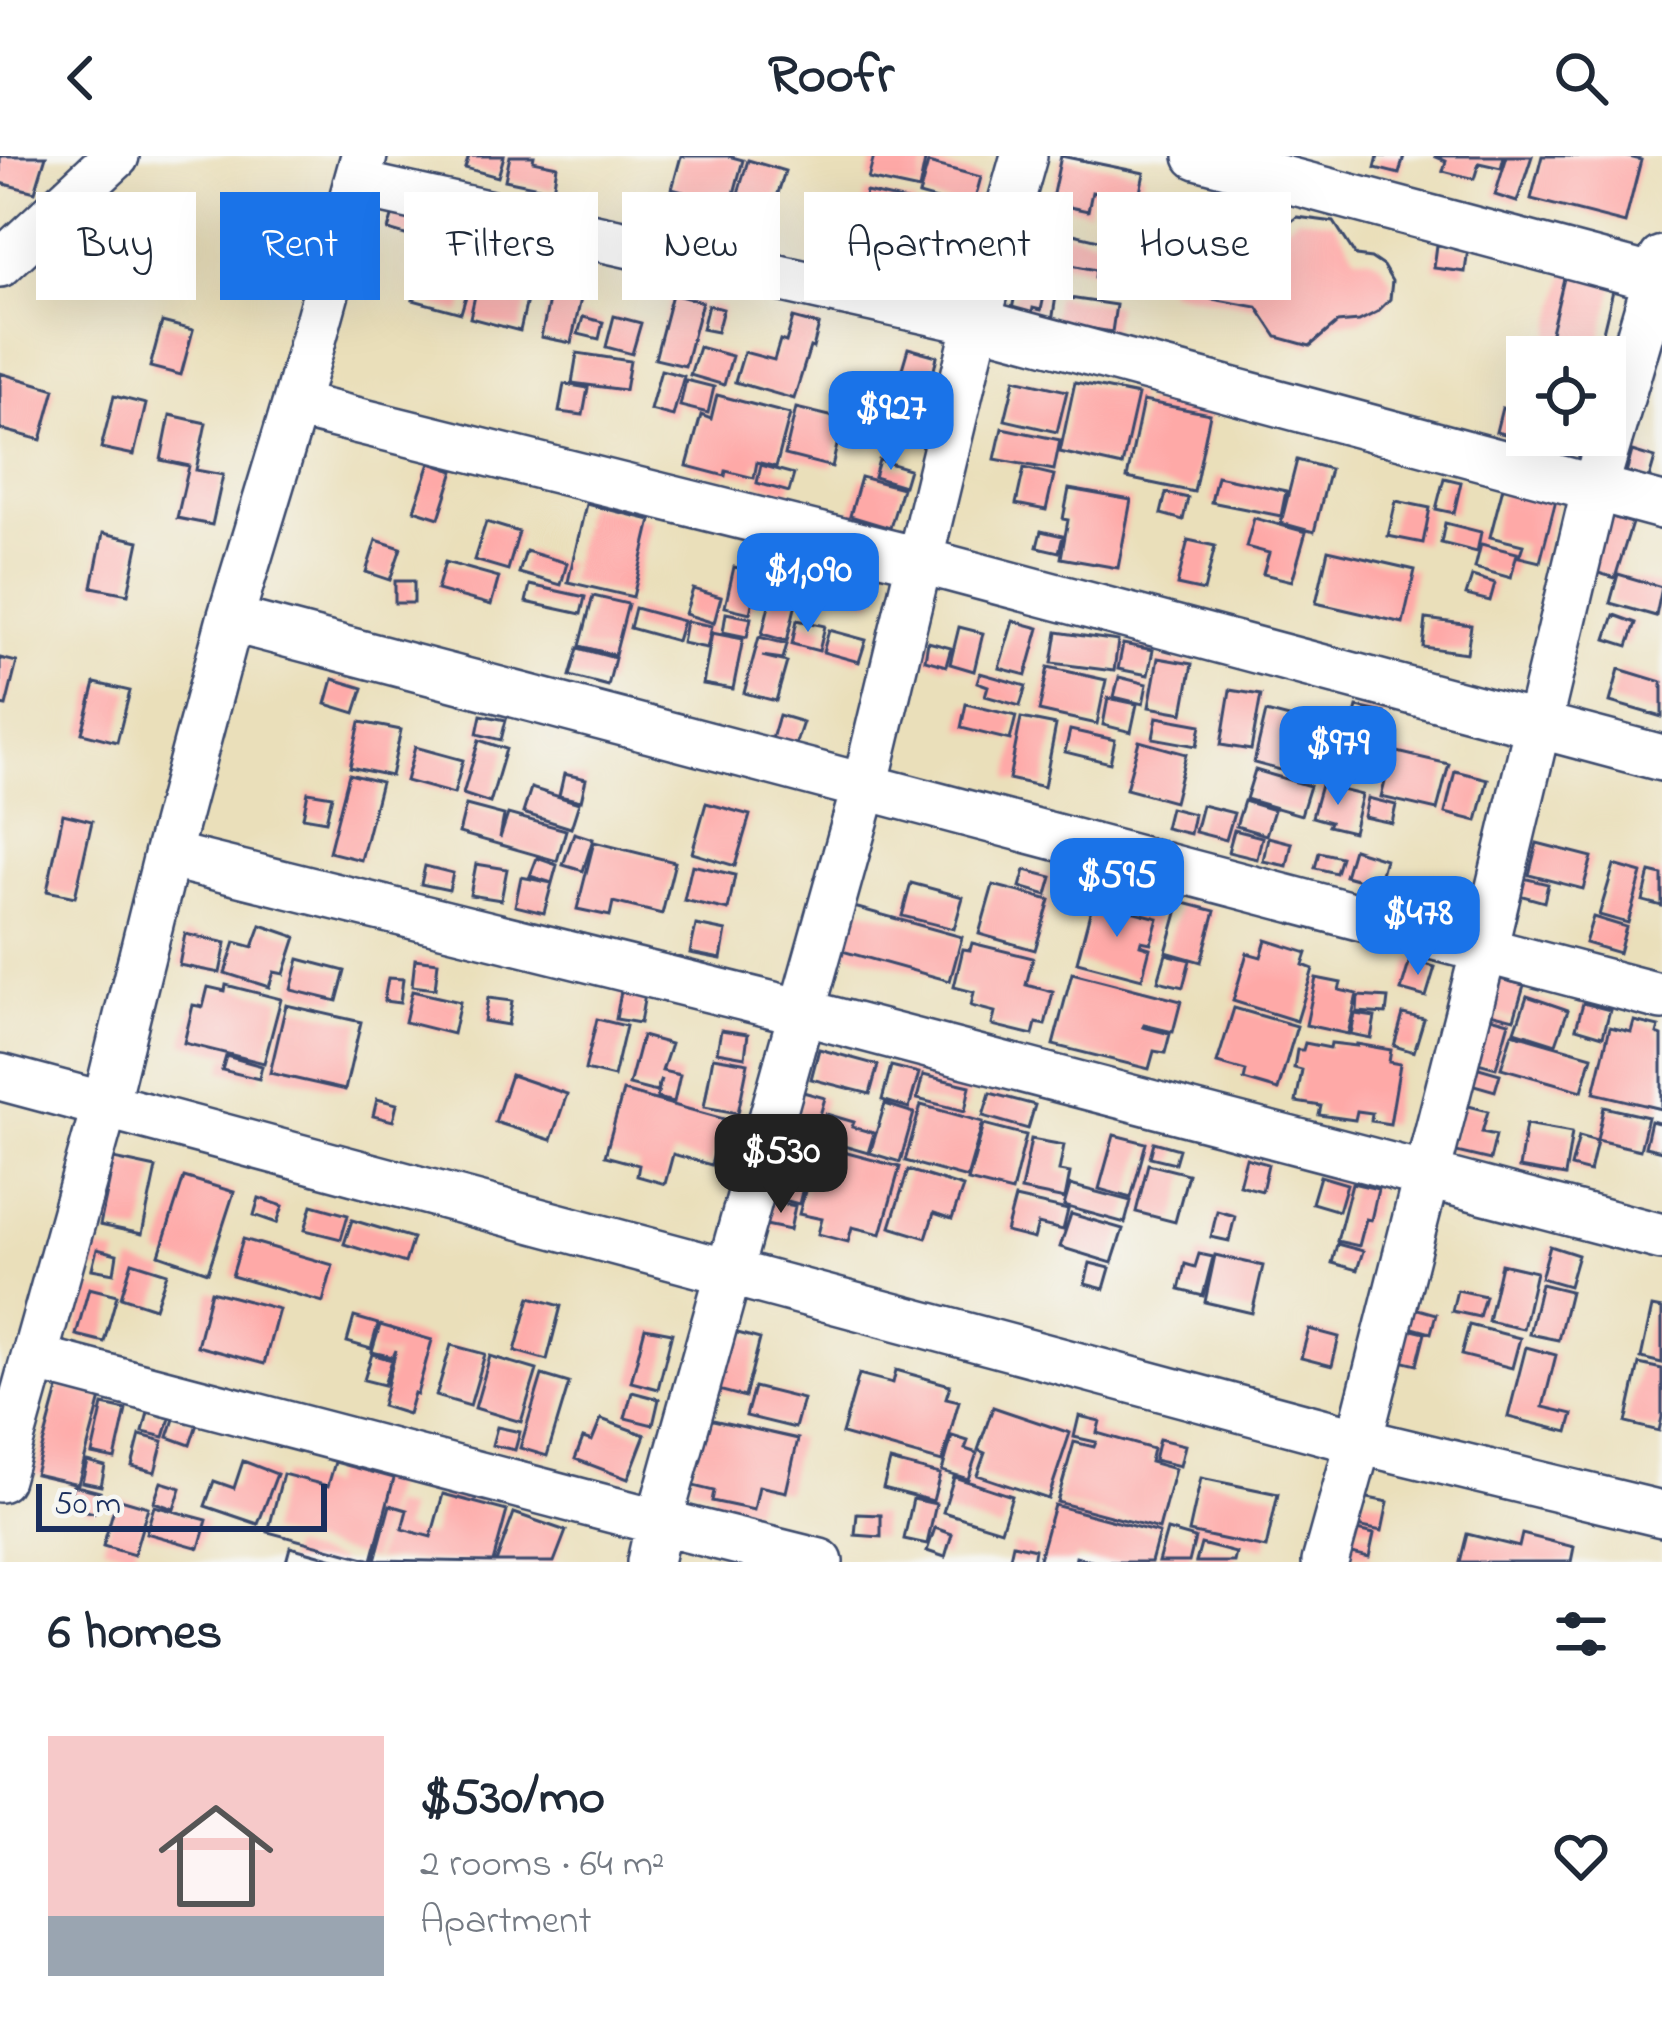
<!DOCTYPE html>
<meta charset="utf-8">
<style>
body{margin:0;font-family:"Indie Flower",sans-serif;background:#f6f6f7;color:#1f2937;height:100vh;display:flex;flex-direction:column;font-size:45px;white-space:nowrap}
*{box-sizing:border-box;margin:0}
p{font-size:39px;color:#747a83}
.icon{flex:none;width:66px;height:66px;fill:none;stroke:currentColor;stroke-width:2;stroke-linecap:round;stroke-linejoin:round}
.map{position:relative;height:1406px;overflow:hidden}
.sheet{display:flex;flex-direction:column;background:#fff;flex:1}
.sheet>*{flex:none}
.banner{position:absolute;left:36px;top:36px;width:1590px;height:108px;display:flex;gap:24px}
.buttons{position:absolute;left:1506px;top:180px;display:grid;gap:24px}
.buttons a{display:grid;place-items:center;width:120px;height:120px;border-radius:0px;background:#fff;box-shadow:0 12px 48px #0002;font-size:60px}
.scale{position:absolute;left:36px;bottom:30px;width:291px;box-sizing:border-box;padding-left:12px;border:6px solid #1b2f5e;border-top:0;font-size:33px;line-height:42px;white-space:nowrap;color:#1b2f5e;-webkit-text-stroke:9px #f6f6f2;paint-order:stroke}
.price{position:absolute;translate:-50% -102px;padding:0 27px;border-radius:24px;background:#1a73e8;color:#fff;font-size:39px;line-height:78px;filter:drop-shadow(0 3px 6px #0008)}
.price::after{content:'';position:absolute;left:50%;top:72px;width:36px;height:27px;margin-left:-18px;background:inherit;clip-path:polygon(0 0,100% 0,50% 100%)}
.price.active{background:#222;color:#fff}
ul{padding:0;list-style:none}
li{display:flex;align-items:center;gap:36px;height:300px;padding:0 48px}
li span{display:grid;place-items:center;flex:none;width:336px;height:240px;border-radius:0px;color:#555}
li>.icon{margin-inline-start:auto}
span .icon{width:144px;height:144px;fill:#fffc;stroke-width:1}
li b{font-size:51px}
h2{display:flex;justify-content:space-between;align-items:center;height:144px;padding:0 48px;font-size:51px}
.pill{padding:0 42px;border-radius:0px;background:#fff;box-shadow:0 12px 48px #0002;font-size:42px;line-height:108px}
.pill.active{background:#1a73e8;color:#fff}
header{display:flex;justify-content:space-between;align-items:center;height:156px;padding:0 48px;background:#fff;font-size:54px;font-weight:700}
.map>svg:first-child{display:block}
.building{fill:#fea9a7}
.lines{fill:none;stroke-linecap:round;stroke-linejoin:round}
.street-casing{stroke:#3a496c;stroke-width:50}
.street{stroke:#fff;stroke-width:45}
</style>
<header><svg class="icon" aria-label="back" viewBox="0 0 24 24"><path d="M15 5l-7 7 7 7"/></svg>Roofr<svg class="icon" aria-label="search" viewBox="0 0 24 24"><circle cx="10" cy="10" r="6"/><path d="M15 15l6 6"/></svg></header>
<div class="map">
<svg width="1662" height="1406" viewBox="0 0 1662 1406">
<rect width="100%" height="100%" fill="#f6f6f2"/>
<filter id="ink" filterUnits="userSpaceOnUse"><feTurbulence type="fractalNoise" baseFrequency=".00833" numOctaves="2"/><feDisplacementMap in="SourceGraphic" scale="24" xChannelSelector="R" yChannelSelector="G"/><feConvolveMatrix kernelMatrix="1 2 1 2 8 2 1 2 1" color-interpolation-filters="sRGB"/></filter>
<filter id="wash" filterUnits="userSpaceOnUse"><feTurbulence type="fractalNoise" baseFrequency=".004" numOctaves="4" result="noise"/><feDisplacementMap in="SourceGraphic" scale="48" xChannelSelector="R" yChannelSelector="G"/><feGaussianBlur stdDeviation="2.7" result="paint"/><feColorMatrix in="noise" values="0 0 0 0 0 0 0 0 0 0 0 0 0 0 0 0 0 1.4 0 .05"/><feComposite in="paint" operator="in"/></filter>
<g filter="url(#wash)">
<rect width="100%" height="100%" fill="#eadfba"/>
<g id="blocks">
<!-- building -->
<path class="building" d="M0 0H46L35 36 0 27Z
M469 0H504L498 21 465 12Z
M510 0H534L533 5 557 10 553 34 505 24Z
M681 0H728L743 4 731 49 672 33Z
M874 0H926L919 34 868 23Z
M1061 0 1144 17 1138 46 1092 36 1088 55 1051 47Z
M1378 0H1404L1399 18 1375 12Z
M1434 0H1504L1501 12 1479 7 1474 23 1443 15 1446 5Z
M1507 0H1532L1517 46 1495 39Z
M1542 0H1625L1641 4 1625 67 1531 43Z
M748 4 785 15 770 63 734 51Z
M928 7 981 21 972 54 919 39Z
M866 36 915 47 909 77 889 74 883 102 854 96Z
M709 46 730 52 723 78 702 72Z
M394 54 448 70 443 90 388 74Z
M682 56 702 59 699 77 679 73Z
M1108 57 1145 65 1131 129 1095 122 1096 114 1057 106 1065 76 1103 85Z
M1297 61 1334 66 1356 100 1371 102 1383 110 1392 125 1390 143 1377 156 1359 165 1337 167 1310 190 1277 181 1257 151 1168 135 1181 65 1270 81Z
M499 84 544 96 537 120 493 109Z
M1437 89 1468 92 1465 116 1434 112Z
M562 97H579V117L588 119 585 135 572 131 575 116H562Z
M446 101 475 110 461 157 413 144 423 117 440 123Z
M1566 114 1615 126 1597 201H1545Z
M1020 116 1048 122 1041 154 1033 152 1032 158 1012 153Z
M477 131 527 144 520 175 470 162Z
M552 131 582 138 571 187 541 181Z
M672 138 702 146 685 210 655 203Z
M1056 140 1116 149 1112 176 1052 166Z
M708 149 723 153 717 176 702 173Z
M614 160 641 167 632 198 606 191Z
M583 161 603 166 599 183 578 178Z
M793 162 819 169 813 192 810 191 794 243 735 226 744 196 774 204 780 184 786 186Z
M162 166 193 174 181 219 150 211Z
M699 191 732 200 724 229 690 219Z
M908 192 937 200 932 223 901 216Z
M577 197 630 205 625 234 572 227Z
M661 214 684 220 673 260 650 254Z
M0 217 55 233 41 284 0 273Z
M1015 223 1067 235 1057 276 1005 264Z
M686 224 714 231 708 257 680 250Z
M1075 226 1138 239 1122 310 1060 296Z
M564 228 588 232 583 259 559 256Z
M717 239 790 258 776 311 757 306 754 322 726 315 725 320 687 310 701 259 711 263Z
M114 240 146 248 134 299 101 292Z
M1143 245 1210 258 1194 336 1127 322Z
M796 252 843 263 832 311 785 299Z
M1502 252 1526 257 1521 282 1496 276Z
M170 259 206 267 196 314 223 319 212 369 177 362 189 310 161 304Z
M1002 272 1060 284 1054 314 995 303Z
M1524 279H1578L1574 293Z
M1632 295 1655 302 1649 323 1626 317Z
M879 304 909 313 904 330 874 321Z
M1297 304 1330 313 1314 376 1281 367Z
M430 307 454 315 439 362 414 354Z
M761 309 794 318 789 336 757 327Z
M1024 312 1054 319 1046 354 1016 348Z
M1217 320 1286 335 1281 360 1211 346Z
M861 321 902 332 890 372 850 360Z
M1444 322 1461 326 1454 357 1436 353Z
M1503 331 1556 344 1540 406 1519 401 1523 389 1490 381Z
M1069 333 1131 344 1118 412 1061 402 1068 364 1063 363Z
M1166 337 1188 342 1183 364 1161 358Z
M1396 345 1430 352 1423 387 1388 380Z
M586 348 651 364 633 441 568 426Z
M1602 358 1632 367 1615 422 1585 413Z
M1254 362 1306 376 1292 425 1263 418 1269 397 1246 391Z
M486 366 519 376 508 414 474 404Z
M1445 367 1481 376 1477 396 1441 387Z
M1041 375 1063 380 1059 396 1037 391Z
M103 377 139 385 128 438 92 431Z
M376 384 401 392 390 424 366 416Z
M1188 384 1215 390 1204 435 1177 429Z
M1481 388 1517 397 1511 422 1475 412Z
M1328 394 1415 414 1403 467 1316 447Z
M526 395 567 407 561 429 519 417Z
M786 401 823 413 819 429 799 423 794 440 777 436Z
M445 406 499 421 491 449 437 434Z
M734 411 759 416 750 457 725 451Z
M1618 418 1662 431 1656 460 1610 447Z
M849 420 877 427 872 445 845 438Z
M1472 420 1495 427 1490 445 1466 439Z
M395 425H414V447H395Z
M530 429 585 441 581 458 526 446Z
M693 433 721 441 714 467 685 458Z
M772 437 797 443 787 485 762 478Z
M593 440 628 448 615 499 580 490Z
M635 452 683 465 677 485 630 472Z
M726 457 751 462 747 481 723 476Z
M1614 459 1636 467 1628 490 1606 483Z
M1426 463 1471 469 1467 497 1423 491Z
M797 464 825 470 819 495 792 488Z
M686 465 712 470 707 492 682 487Z
M1013 465 1039 472 1026 519 999 512Z
M959 471 983 477 974 515 950 508Z
M829 474 866 484 859 506 823 496Z
M1057 476 1118 485 1114 515 1052 507Z
M712 477 743 483 733 533 703 528Z
M759 481 787 488 783 503 762 500 787 506 776 545 744 537Z
M928 486 951 492 946 510 925 504Z
M1123 488 1153 494 1148 519 1118 513Z
M578 492 615 502 608 530 570 520Z
M0 502 17 506 6 550 0 549Z
M1158 502 1192 508 1183 557 1149 551Z
M1048 511 1106 524 1097 568 1039 555Z
M1619 513 1662 526V561L1610 546Z
M980 517 1026 530 1020 550 985 540 988 530 977 526Z
M1119 521 1147 528 1143 548 1114 541Z
M333 523 363 532 355 557 326 548Z
M95 527 130 535 117 586 82 577Z
M1230 534 1261 539 1251 594 1221 589Z
M1108 542 1137 548 1131 576 1103 569Z
M966 548 1016 560 1010 584 961 572Z
M1357 551 1384 557 1380 573 1353 566Z
M1266 556 1301 565 1288 616 1254 607Z
M481 559 506 564 501 584 477 578Z
M779 559 803 566 795 590 772 583Z
M1157 561 1201 569 1197 590 1153 582Z
M1021 562 1056 569 1044 631 1009 623Z
M360 566 401 574 391 620 350 611Z
M1070 574 1115 584 1110 607 1065 596Z
M1331 580 1352 587 1341 627 1319 621Z
M479 584 506 593 490 647 463 638Z
M1139 585 1186 598 1174 646 1126 633Z
M415 591 463 604 454 638 406 625Z
M1393 595 1449 608 1437 654 1381 641Z
M1255 614 1310 630 1301 659 1246 643Z
M1455 615 1488 623 1477 665 1445 657Z
M349 618 381 626 361 704 329 696Z
M564 618 586 623 581 645 559 640Z
M1321 629 1362 639 1353 676 1328 670 1330 666 1312 661Z
M531 632 579 647 571 672 523 657Z
M308 636 332 640 326 665 303 661Z
M1368 642 1396 649 1392 667 1364 661Z
M1244 645 1274 654 1266 679 1236 670Z
M706 647 750 659 735 710 692 697Z
M466 649 504 659 500 682 508 658 566 674 557 705 459 677Z
M1202 649 1234 657 1226 684 1195 676Z
M1170 652 1194 658 1190 678 1165 672Z
M63 658 92 665 75 741 47 735Z
M1234 674 1262 681 1257 703 1228 696Z
M574 677 593 683 583 715 563 709Z
M1268 681 1292 687 1287 710 1263 705Z
M594 686 675 706 662 758 613 746 610 760 577 753Z
M1537 687 1592 701 1583 733 1529 719Z
M1353 693 1385 703 1378 729 1345 720Z
M1319 696 1341 701 1336 717 1315 712Z
M537 702 557 709 552 727 530 720Z
M476 708 507 713 501 744 470 739Z
M692 709 735 719 728 754 684 744Z
M1614 709 1642 717 1628 767 1599 759Z
M425 710 453 717 449 734 421 728Z
M1025 714 1052 721 1047 739 1020 731Z
M1650 716 1662 719V750L1643 745Z
M521 721 552 727 544 757 515 750Z
M1523 722 1548 728 1544 746 1519 739Z
M911 727 963 741 954 773 902 760Z
M1129 728 1165 737 1160 755 1125 746Z
M993 729 1050 744 1035 794 979 778Z
M1093 745 1158 762 1151 787 1141 785 1140 789 1150 792 1142 823 1077 806Z
M1180 746 1215 755 1201 806 1166 796Z
M854 751 962 781 950 825 842 795Z
M1593 761 1626 771 1619 797 1585 787Z
M261 769 296 781 284 818 274 816 269 831 225 817 235 786 253 791Z
M696 769 726 775 721 803 690 797Z
M185 778 226 787 220 817 179 809Z
M1266 784 1307 797 1303 809 1313 813 1297 865 1233 845 1247 797 1261 801Z
M972 787 1033 802 1026 829 1053 836 1045 869 1036 867 1033 879 992 869 995 856 971 850 974 836 954 831 963 793 970 794Z
M1166 798 1190 804 1183 831 1158 825Z
M299 803 345 815 337 845 291 834Z
M415 803 438 806 435 833 412 830Z
M1410 804 1435 811 1426 841 1401 834Z
M1072 817 1181 845 1173 876 1144 869 1143 871 1170 878 1165 897 1154 895 1149 913 1053 889Z
M388 822 403 823 400 847 384 845Z
M1316 822 1341 827 1339 834 1357 838 1348 878 1306 869Z
M1500 823 1524 829 1514 863 1490 857Z
M226 829 281 843 264 907 184 887 193 849 203 851 208 831 225 835Z
M412 835 460 846 453 878 405 866Z
M621 835 645 838 640 867 616 863Z
M1358 840 1388 842 1386 858 1357 856Z
M1527 840 1568 854 1556 888 1515 875Z
M488 842 512 845 508 869 484 865Z
M1583 847 1610 854 1603 880 1576 872Z
M286 849 361 866 345 934 270 917Z
M1234 852 1297 870 1278 934 1244 924 1246 915 1217 907Z
M1355 858 1375 861 1371 882 1351 878Z
M1403 858 1424 863 1414 896 1394 890Z
M1487 860 1509 866 1496 912 1474 906Z
M597 863 626 870 614 921 585 914Z
M1634 865 1659 871 1657 878 1662 880V953L1594 937 1610 871 1631 876Z
M721 874 748 878 745 901 717 896Z
M1512 877 1592 900 1582 935 1501 912Z
M642 880 671 888 662 915 680 919 674 946 657 942 661 923 656 936 629 929Z
M1305 887 1330 892 1331 887 1357 890V888L1391 894 1389 906 1400 908 1390 968 1371 965 1372 957 1357 955 1355 964 1319 959 1321 950 1296 946 1302 914 1294 912 1297 894H1303Z
M819 893 878 909 870 938 811 923Z
M226 900 262 910 259 923 222 914Z
M713 901 748 907 738 957 704 951Z
M891 910 919 917 909 952 882 944Z
M1472 910 1500 918 1495 935 1467 927Z
M511 919 567 938 551 984 495 966Z
M923 919 970 930 965 955 917 943Z
M623 935 724 963 711 1009 673 998 665 1028 637 1020 639 1009 605 1000Z
M803 936 825 942 816 973 811 971 808 980 792 976Z
M990 937 1035 949 1028 973 983 960Z
M377 943 397 948 393 965 373 960Z
M885 948 914 957 900 1006 870 997Z
M1461 948 1488 955 1482 976 1496 979 1490 1004 1448 994Z
M921 949 983 966 967 1022 905 1005Z
M1604 951 1648 961 1640 994 1597 984Z
M826 958 854 966 852 971 874 977 868 997 819 983Z
M1651 965 1662 968V995L1645 991Z
M984 968 1026 979 1012 1036 968 1025Z
M1526 968 1572 976 1565 1020 1519 1012Z
M1114 979 1146 987 1131 1042 1099 1033Z
M1579 980 1597 985 1590 1016 1571 1011Z
M1031 983 1064 989 1059 1015 1070 1017 1065 1043 1021 1034Z
M1154 986 1179 993 1175 1007 1150 1001Z
M817 989 900 1011 881 1078 852 1071 848 1086 818 1078 822 1063 799 1058Z
M788 996 810 1002 799 1048 776 1042Z
M1246 1002 1268 1008 1262 1035 1239 1029Z
M114 1003 156 1012 142 1078 100 1069Z
M1148 1008 1188 1018 1175 1066 1136 1056Z
M908 1014 963 1031 952 1063 934 1057 926 1082 890 1071Z
M1320 1020 1347 1028 1339 1055 1312 1047Z
M184 1021 234 1036 208 1116 159 1099Z
M1352 1027 1378 1033 1371 1064 1366 1063 1359 1090 1337 1085Z
M1070 1029 1131 1045 1125 1067 1064 1050Z
M259 1042 283 1050 277 1067 254 1059Z
M1015 1042 1068 1054 1063 1074 1038 1068 1034 1083 1006 1076Z
M772 1045 795 1050 790 1074 766 1069Z
M312 1049 348 1059 341 1083 305 1074Z
M1217 1055 1235 1060 1229 1085 1211 1081Z
M1071 1058 1123 1073 1112 1107 1060 1091Z
M352 1064 413 1082 405 1107 344 1088Z
M243 1083 333 1109 323 1146 232 1120Z
M1337 1088 1363 1095 1357 1114 1332 1107Z
M1550 1090 1578 1099 1569 1130 1541 1122Z
M97 1093 117 1098 114 1117 92 1113Z
M1199 1098 1213 1101 1203 1140 1179 1134 1185 1108 1195 1111Z
M1215 1099 1263 1110 1252 1157 1205 1146Z
M132 1106 167 1117 155 1152 121 1141Z
M1090 1107 1110 1112 1104 1133 1085 1128Z
M1501 1108 1536 1116 1523 1173 1488 1165Z
M1541 1128 1570 1135 1558 1184 1529 1178Z
M89 1132 117 1139 104 1186 76 1179Z
M1457 1134 1485 1140 1479 1161 1452 1155Z
M211 1135 279 1153 264 1208 197 1190Z
M530 1141 561 1150 547 1204 515 1195Z
M1407 1150 1436 1158 1431 1177 1402 1169Z
M1652 1151 1662 1153V1207L1641 1202Z
M354 1161 378 1168 371 1193 347 1186Z
M380 1169 432 1184 417 1238 414 1237 408 1258 382 1250 396 1194 393 1201 372 1196Z
M1469 1169 1520 1182 1512 1212 1461 1199Z
M1399 1171 1425 1177 1417 1209 1392 1203Z
M645 1172 672 1177 658 1233 631 1226Z
M1309 1173 1339 1181 1332 1210 1301 1202Z
M734 1176 760 1183 745 1241 718 1234Z
M451 1189 485 1198 470 1250 436 1240Z
M1526 1191 1556 1199 1543 1251 1573 1258 1568 1276 1508 1261Z
M372 1198 392 1204 384 1229 364 1224Z
M490 1200 537 1214 521 1266 475 1252Z
M1639 1208 1662 1213V1261L1659 1275 1626 1267Z
M896 1214 950 1229 946 1242 959 1245 942 1306 842 1278 859 1218 893 1227Z
M542 1219 569 1227 547 1300 520 1292Z
M59 1230 101 1242 78 1328 35 1318Z
M754 1231 803 1243 795 1272 746 1260Z
M632 1236 659 1243 653 1269 625 1262Z
M103 1249 126 1254 115 1303 92 1298Z
M993 1251 1070 1277 1048 1343 977 1319 985 1297 978 1294Z
M148 1256 170 1262 164 1281 143 1276Z
M175 1260 197 1268 190 1289 168 1281Z
M1079 1260 1100 1265 1097 1277 1153 1293 1150 1306 1175 1313 1159 1373 1057 1346 1074 1286 1094 1291 1096 1286 1074 1281Z
M704 1262 798 1283 786 1336 759 1330 754 1354 712 1345 714 1335 689 1329Z
M601 1263 645 1279 628 1323 575 1303 583 1282 592 1285Z
M497 1271 520 1276 515 1294 492 1289Z
M140 1279 163 1285 155 1316 132 1310Z
M952 1280 968 1285 965 1293 977 1297 968 1323 942 1315Z
M1159 1283 1185 1289 1180 1310 1154 1304Z
M87 1305 105 1310 101 1330 82 1326Z
M243 1305 277 1318 258 1368 205 1350 214 1325 234 1332Z
M890 1305 940 1318 933 1345 883 1332Z
M335 1306 394 1322 372 1404 268 1376 283 1318 328 1330Z
M954 1321 1012 1340 1001 1374 943 1356Z
M1201 1322 1278 1338 1266 1392 1189 1376Z
M161 1326 181 1332 174 1353 154 1346Z
M73 1329 100 1336 94 1357 67 1350Z
M443 1338 507 1355 493 1406 375 1404 390 1349 407 1354 402 1373 431 1381Z
M1363 1341 1388 1346 1382 1375 1357 1370Z
M117 1342 148 1351 134 1399 103 1390Z
M913 1343 936 1348 927 1388 904 1383Z
M1054 1349 1159 1377 1151 1406H1095L1076 1401 1075 1406H1038Z
M154 1350 207 1364 199 1392 146 1377Z
M514 1357 566 1375 554 1406H496Z
M857 1358 881 1359V1381L855 1379Z
M935 1372 952 1378 945 1401 927 1395Z
M1352 1373 1374 1378 1369 1401 1347 1396Z
M1167 1374 1195 1382 1189 1406H1158Z
M1467 1378 1519 1391 1522 1378 1574 1391 1571 1406H1460Z
M1013 1388 1035 1393 1033 1406H1009Z
M1201 1388 1236 1397 1234 1406H1196Z
M290 1391 341 1405V1406H286Z"/>
</g>
</g>
<g filter="url(#ink)">
<use href="#blocks" fill-opacity="0" stroke="#3a496c" stroke-width="3"/>
<g class="lines">
<defs>
<path id="street" d="M1197 0 1662 124
M356 28 977 166 1662 350
M0 108 116 0
M295 249 918 404 1662 602
M230 463 1662 841
M167 699 802 856 1662 1081
M0 921 1359 1285 1662 1358
M34 1202 659 1366 820 1406
M0 1323 105 949 167 699 230 463 295 249 364 0
M650 1406 659 1366 865 630 977 166 1024 0
M1325 1406 1359 1285 1484 794 1595 331 1662 103"/>
</defs>
<!-- street casing -->
<use href="#street" class="street-casing"/>
<!-- street -->
<use href="#street" class="street"/>
</g>
</g>
</svg>
<div class="buttons">
<a><svg class="icon" aria-label="locate" viewBox="0 0 24 24"><circle cx="12" cy="12" r="6"/><path d="M12 2v4M12 18v4M2 12h4M18 12h4"/></svg></a>
</div>
<div class="scale">50 m</div>
<b class="price" style="left:891px;top:317px">$927</b>
<b class="price" style="left:808px;top:479px">$1,090</b>
<b class="price" style="left:1338px;top:652px">$979</b>
<b class="price" style="left:1117px;top:784px">$595</b>
<b class="price" style="left:1418px;top:822px">$478</b>
<b class="price active" style="left:781px;top:1060px">$530</b>
<div class="banner">
<a class="pill">Buy</a>
<a class="pill active">Rent</a>
<a class="pill">Filters</a>
<a class="pill">New</a>
<a class="pill">Apartment</a>
<a class="pill">House</a>
</div>
</div>
<section class="sheet">
<h2>6 homes<svg class="icon" aria-label="filters" viewBox="0 0 24 24"><path d="M4 7h16M4 17h16"/><circle cx="9" cy="7" r="2"/><circle cx="15" cy="17" r="2"/></svg></h2>
<ul>
<li><span style="background:linear-gradient(#f6c9c9 75%,#9aa5b1 0)"><svg class="icon" aria-label="home" viewBox="0 0 24 24"><path d="M3 11l9-7 9 7M6 9v11h12V9"/></svg></span><div><b>$530/mo</b><p>2 rooms · 64 m²</p><p>Apartment</p></div><svg class="icon" aria-label="heart" viewBox="0 0 24 24"><path d="M12 20l-8-8c-3-5 5-10 8-4 3-6 11-1 8 4z"/></svg></li>
</ul>
</section>
